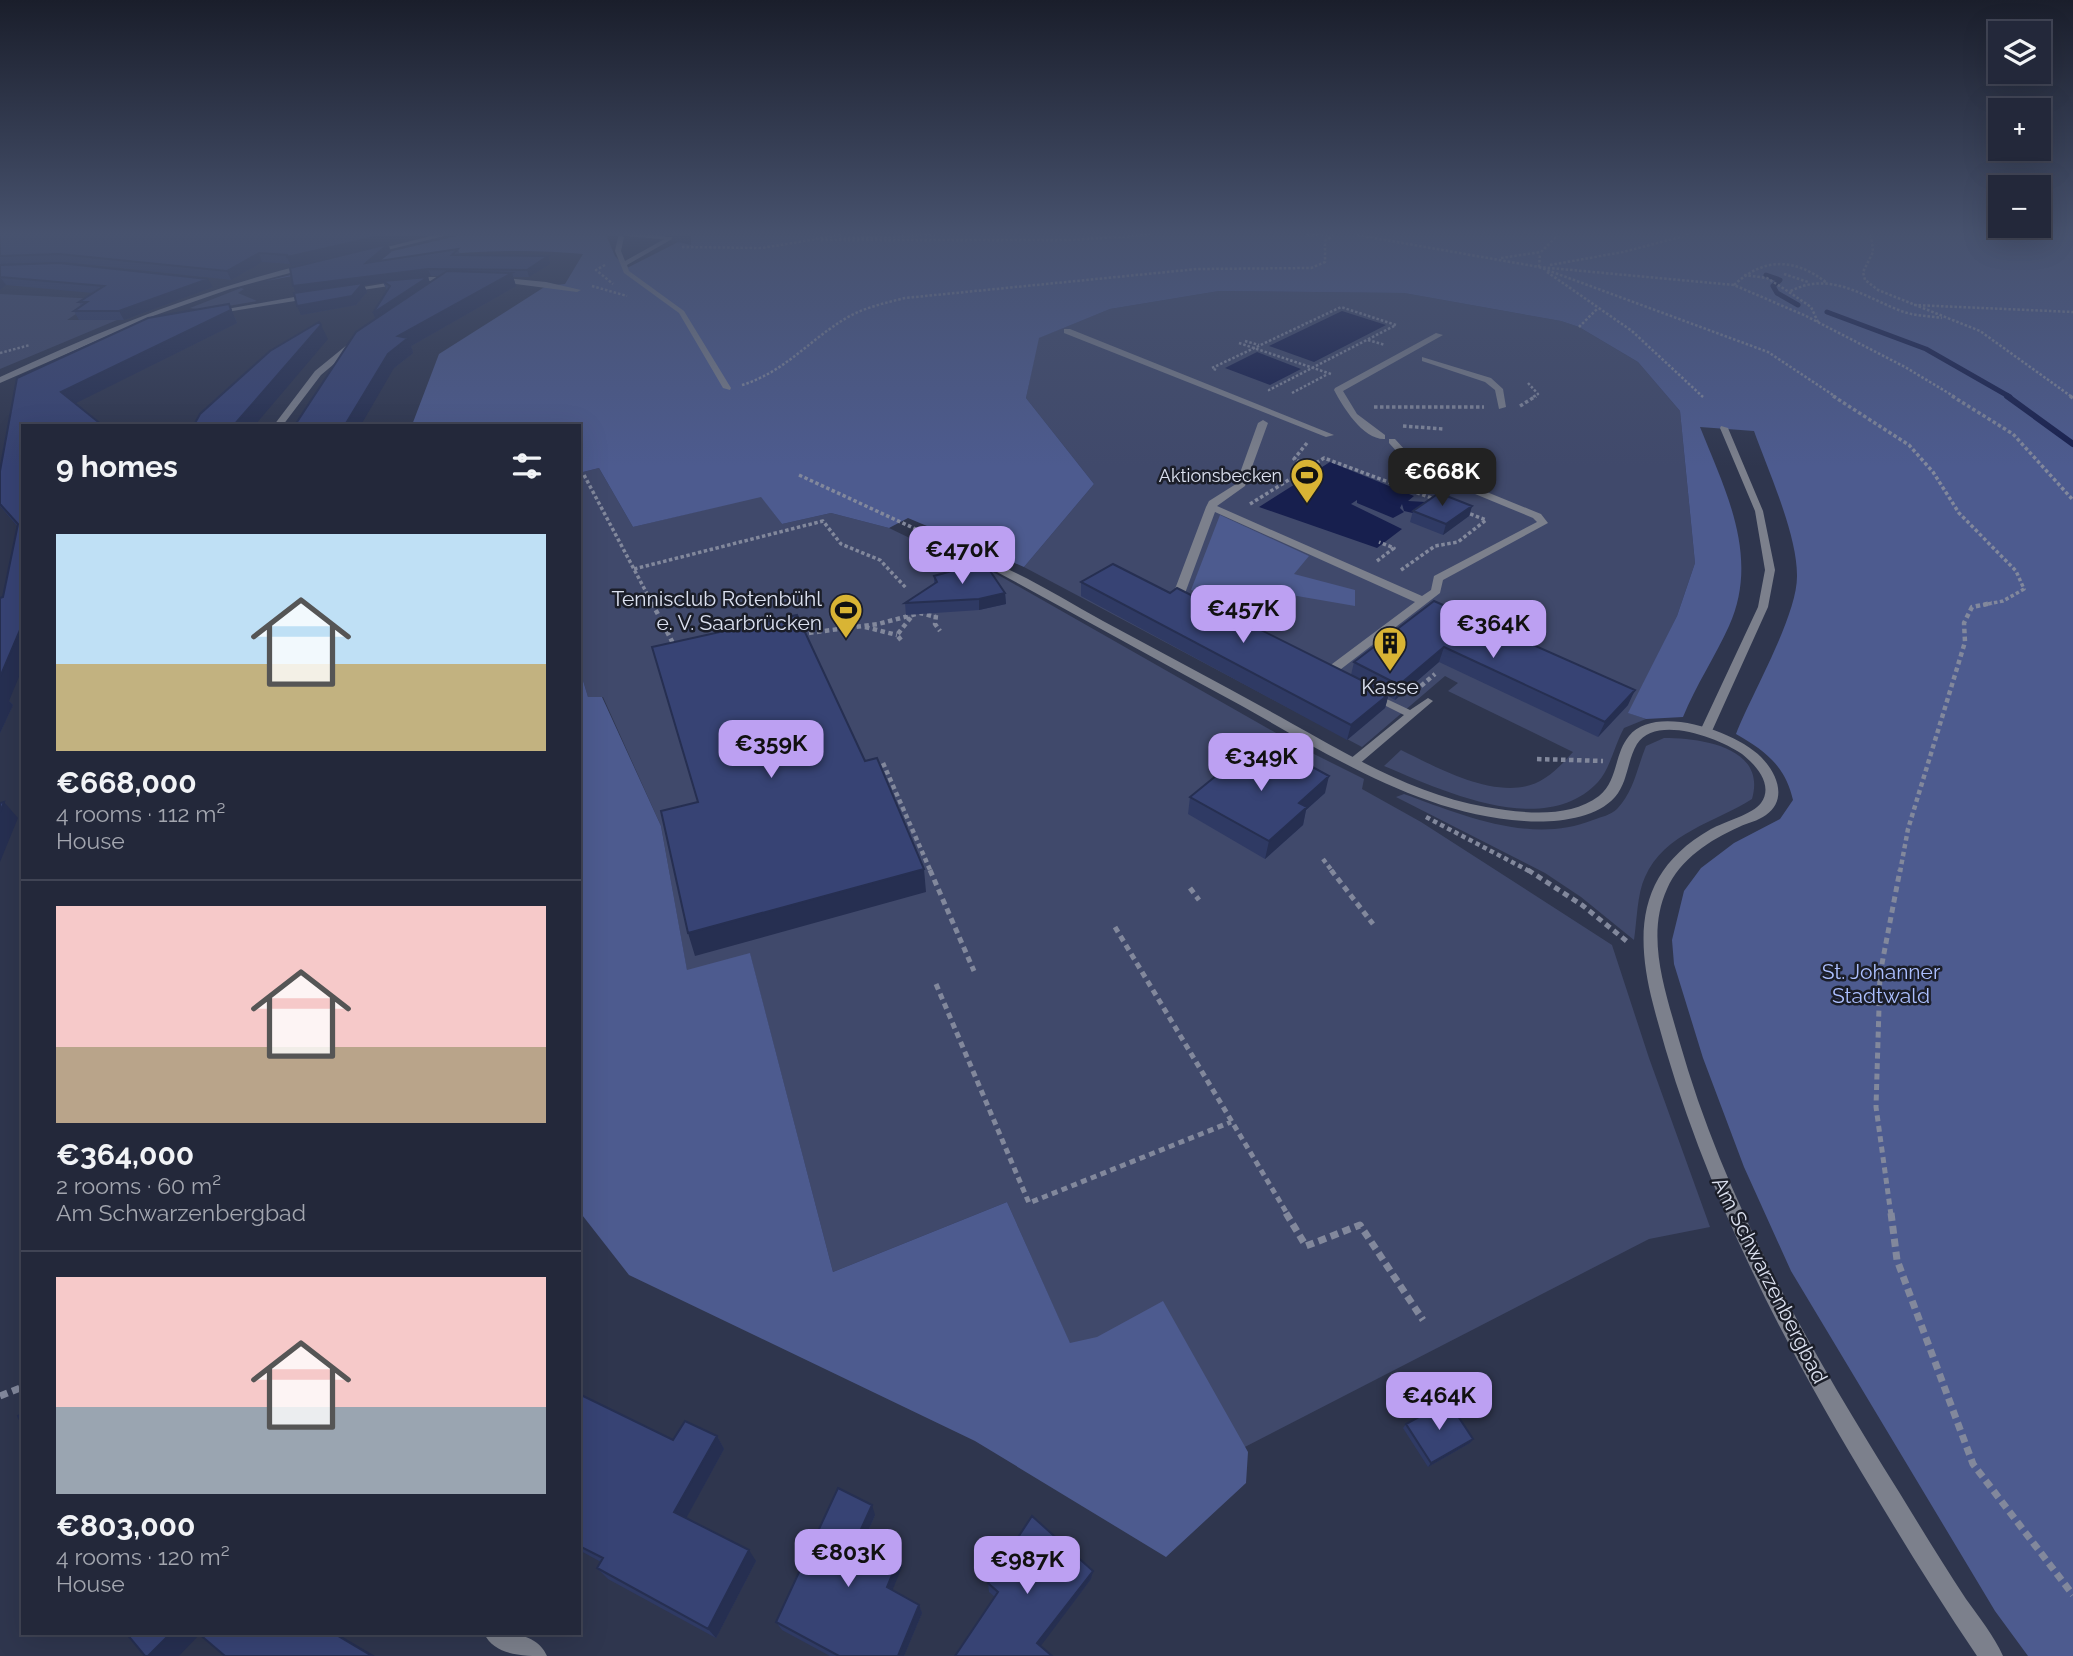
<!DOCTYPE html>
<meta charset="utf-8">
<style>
body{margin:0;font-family:Raleway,sans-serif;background:#2b3042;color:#f1f3f6;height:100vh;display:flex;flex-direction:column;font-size:26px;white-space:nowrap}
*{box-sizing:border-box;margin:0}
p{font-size:23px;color:#a3a6af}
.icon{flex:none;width:38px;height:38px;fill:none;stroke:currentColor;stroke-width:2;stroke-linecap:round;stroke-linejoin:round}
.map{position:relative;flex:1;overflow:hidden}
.drawer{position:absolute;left:21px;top:424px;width:560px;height:1211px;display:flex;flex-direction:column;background:#23283a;border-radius:0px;box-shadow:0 7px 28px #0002,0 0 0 2px #404454}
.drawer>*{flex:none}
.buttons{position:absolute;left:1988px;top:21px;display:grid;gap:14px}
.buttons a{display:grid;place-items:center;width:63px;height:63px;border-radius:0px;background:#23283a;box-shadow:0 7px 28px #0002,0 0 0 2px #404454;font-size:35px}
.price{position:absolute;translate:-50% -60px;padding:0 16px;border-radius:14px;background:#bca0f2;color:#111;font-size:23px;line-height:46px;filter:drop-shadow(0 2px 4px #0008)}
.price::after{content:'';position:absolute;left:50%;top:42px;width:21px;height:16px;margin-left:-10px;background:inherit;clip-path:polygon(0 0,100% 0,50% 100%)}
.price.current{background:#222;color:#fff}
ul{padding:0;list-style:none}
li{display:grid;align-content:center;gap:14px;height:371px;padding:0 35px}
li+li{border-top:2px solid #404454}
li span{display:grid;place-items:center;height:217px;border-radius:0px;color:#555}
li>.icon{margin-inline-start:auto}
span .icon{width:126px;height:126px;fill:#fffc;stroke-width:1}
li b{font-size:30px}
h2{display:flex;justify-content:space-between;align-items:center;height:84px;padding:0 35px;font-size:30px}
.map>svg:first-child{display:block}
.green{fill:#40496b}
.forest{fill:#4d5b8f}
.water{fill:#171f4e}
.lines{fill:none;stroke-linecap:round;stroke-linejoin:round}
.stream-far1{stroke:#171f4e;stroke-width:5}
.stream{stroke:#171f4e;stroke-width:6}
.path-far4{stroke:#82889c;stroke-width:2.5;stroke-dasharray:2.5 2;stroke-linecap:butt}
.path-far3{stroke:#82889c;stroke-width:3.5;stroke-dasharray:3.5 2.5;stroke-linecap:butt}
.path-far2{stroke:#82889c;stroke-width:4.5;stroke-dasharray:4.5 3.5;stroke-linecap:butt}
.path-far1{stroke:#82889c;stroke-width:5;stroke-dasharray:6 4.5;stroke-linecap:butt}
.path{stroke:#82889c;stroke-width:7;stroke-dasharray:8 5;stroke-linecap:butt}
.lane{fill:#7c808c;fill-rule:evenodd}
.street{fill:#7c808c;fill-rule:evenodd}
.wall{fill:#2f3a64;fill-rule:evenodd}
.shaded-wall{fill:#262f51}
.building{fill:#374374;stroke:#262f51;stroke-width:2}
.labels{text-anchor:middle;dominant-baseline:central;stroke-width:5;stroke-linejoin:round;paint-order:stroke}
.far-poi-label{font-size:18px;fill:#dce1f0;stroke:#1b1e29;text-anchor:end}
.poi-label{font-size:21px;fill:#dce1f0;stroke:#1b1e29;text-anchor:end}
.park-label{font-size:21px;fill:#acbffe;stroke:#1b1e29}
.street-label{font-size:21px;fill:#dce1f0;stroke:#1b1e29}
</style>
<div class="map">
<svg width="2073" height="1656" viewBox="0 0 2073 1656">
<rect width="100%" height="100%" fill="#2f364e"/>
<!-- green -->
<path class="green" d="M241 288 244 289 238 293 257 301 204 310 190 308Z
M1219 291 1404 293 1561 321 1579 327 1638 362 1680 411 1695 563 1677 616 1629 713 1646 719 1624 728C1615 744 1610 769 1598 782 1545 839 1443 791 1384 766L1401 750C1438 768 1505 806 1545 778 1556 771 1565 761 1573 752L1448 691 1458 683 1445 676 1362 747 1024 567 1094 484 1026 398 1038 338 1110 309Z
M0 294 98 299 67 320H117L0 369Z
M599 468 633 527 761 496 782 524 831 513 889 528 970 567 979 564 1306 750 1364 779 1362 789 1421 822 1612 945 1649 1058 1710 1227 1649 1239 1173 1484 1070 1344 1007 1202 833 1272 750 954 687 971 661 826 603 697H588L579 667V473Z
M1664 738C1701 738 1767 747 1752 799 1716 822 1664 833 1645 877 1637 894 1637 921 1634 940L1581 897 1545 873 1396 797 1404 794C1462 815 1531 845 1593 820 1601 817 1611 815 1617 809 1634 791 1637 768 1646 746Z"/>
<!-- forest -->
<path class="forest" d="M461 235H606L615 256 627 268 692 235H2073V1656H2028L1995 1611 1791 1271 1744 1167 1703 1058 1674 964 1672 940 1684 891 1701 868 1734 843 1780 819 1793 800C1785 765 1765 751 1736 734 1752 693 1798 615 1797 575 1797 534 1768 470 1754 431L1700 427C1726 492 1760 557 1729 626 1715 657 1696 685 1683 717L1646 719 1628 713 1677 616 1695 563 1680 411 1638 362 1579 327 1561 321 1404 293 1219 291 1110 309 1039 338 1026 398 1094 484 1024 567 908 518 889 528 831 513 782 524 761 497 633 527 599 468 579 473V425H412L439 354 546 286 565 284 583 254C478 244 369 261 266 281Z
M1220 515 1309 556 1294 574 1355 590V606L1274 592 1261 610 1191 590Z
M579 667 588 697H602L661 826 687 970 750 953 833 1272 1007 1202 1070 1343 1097 1337 1163 1301 1248 1452 1246 1483 1166 1557 975 1441 629 1275 579 1211Z"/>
<!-- water -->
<path class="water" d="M1342 311 1386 325 1314 362 1269 346Z
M1257 352 1301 369 1270 385 1225 368Z
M1330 462 1414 496 1408 501 1426 502 1417 514 1404 511 1402 504 1400 508 1404 512 1393 518 1357 503V500L1351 504 1402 529 1377 548 1259 507Z"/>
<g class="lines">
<!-- stream-far1 -->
<path class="stream-far1" d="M1766 275 1780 280 1773 286 1777 293 1798 305
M1827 312 1926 349 2010 397"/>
<!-- stream -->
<path class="stream" d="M2007 396 2073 444"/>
<!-- path-far4 -->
<path class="path-far4" d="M1307 235 1330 236
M1357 235 1539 267 1734 285 1806 316 1905 367 1955 397
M1871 235 1873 252 1863 272 1865 280 1878 290 1980 331 2072 397
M839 239 935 235
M821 240H1070L1150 235
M682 247 762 248 841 235
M1501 258 1541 252 1558 235
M605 265 596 270 613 284
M1550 265 1623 252 1688 235
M1539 267 1768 352 1836 397
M1539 267 1540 254
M1547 272 1632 331 1703 397
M1784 274 1808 282
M1744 275 1767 278 1789 292
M1734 285C1764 257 1795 258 1827 283
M592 286 627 296
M1914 305 2073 312
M1818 322 1811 307 1789 292C1830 269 1865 298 1904 312 1916 316 1929 316 1942 318
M1579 327 1598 308
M1368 340 1385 345
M1245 341 1259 345
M1239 343 1331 374
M0 353 30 345
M1216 370 1212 368 1341 307 1396 325 1269 390 1270 393
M1528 383 1538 394 1533 397
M742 385C785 372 810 339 848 317 866 307 885 303 905 298L1197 269 1311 268 1325 262V241L1334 235
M1292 393 1326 375"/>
<!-- path-far3 -->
<path class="path-far3" d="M1833 396 1909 445 1933 472 1959 513 2016 571 2024 589 2003 601 1983 605
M1952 396 2013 434 2073 500
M2070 396 2073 398
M1520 406 1536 396
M1374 407H1484
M1403 426 1444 429
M1307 443 1294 459 1310 467
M1310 468 1320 472
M584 475 653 605
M799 475 976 557
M1250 504 1324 458 1434 499
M1377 561 1394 548 1379 542
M634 569 823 521 841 544 880 560 907 589
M1401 570 1435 546 1458 542 1486 520 1465 512"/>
<!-- path-far2 -->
<path class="path-far2" d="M652 603 675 647
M936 615 935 624 940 631
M865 627 897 635
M801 634 878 624 920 613 936 617
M901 640 897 635 912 616
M1421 686 1435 674
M1537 759 1603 761
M883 763 931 872
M1426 817 1531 872
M1323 859 1333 872
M1900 872 1908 829 1965 642 1964 623 1972 607 1992 603"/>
<!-- path-far1 -->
<path class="path-far1" d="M930 870 974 971
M1331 870 1373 924
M1528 870 1582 905 1629 943
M1190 888 1199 900
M1115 927 1288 1215
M936 984 1029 1203 1231 1122
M1891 1215 1876 1107 1880 974 1900 870"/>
<!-- path -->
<path class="path" d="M1286 1213 1306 1246 1360 1225 1423 1320
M1891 1213 1897 1260 1973 1464 2073 1595
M0 1396 23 1387"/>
<!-- lane -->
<path class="lane" d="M621 235 624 237 621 251 625 261 668 237H672V239L627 265 629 271 684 311 731 388 730 390 723 388 679 313 624 273 615 251 618 237Z
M1721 426 1728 428 1763 511 1775 570 1768 607 1712 731 1706 735 1700 731 1758 607 1765 570 1755 511 1720 428Z
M1374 693 1410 710 1428 698 1433 701 1358 765H1350L1348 762 1350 759 1404 715 1370 698 1369 696 1370 694Z"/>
<!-- street -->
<path class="street" d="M435 235H448L371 254 367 252Z
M616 235H656L673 238 670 240Z
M306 264 309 268 230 289 153 316 0 383V377C99 331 200 290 306 264Z
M423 277H454L458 279 454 281H423L349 292 345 290Z
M495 277 546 282 581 290 577 292 492 281V277Z
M311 294 315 296 314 298 214 314 210 312Z
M1064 329H1070L1334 435 1326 437 1064 333Z
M1436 333 1443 335 1343 391 1357 414 1385 435V439C1363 440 1343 407 1334 390L1335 388Z
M353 340 360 342 321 375 283 425H274L315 371Z
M1422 357 1491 378 1503 389 1506 407 1499 409 1495 390 1485 382 1422 361Z
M1263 420 1268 423 1245 486 1217 506 1422 596 1431 590 1434 576 1537 522 1533 518 1422 472 1409 465 1389 443V439H1395L1415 461 1428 468 1541 514 1548 523 1443 580 1440 593 1332 676H1324L1322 673 1324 670 1415 602 1215 512 1184 596 1193 601 1187 604 1172 597 1206 507 1209 501 1236 484 1258 423Z
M992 562C1030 578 1067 601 1103 621 1166 655 1229 688 1291 723 1352 757 1416 795 1486 807 1521 813 1569 819 1599 796 1618 781 1614 754 1629 736 1655 703 1737 732 1761 757 1777 773 1788 799 1766 815 1758 821 1747 823 1739 827 1710 840 1680 859 1667 889 1645 937 1666 993 1679 1040 1725 1203 1810 1350 1899 1492 1921 1528 1943 1564 1966 1599 1979 1617 1994 1636 2003 1656H1977C1941 1603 1907 1548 1874 1493 1780 1339 1698 1179 1653 1004 1634 930 1639 870 1711 829 1724 822 1753 814 1761 803 1774 785 1756 765 1742 754 1719 738 1656 714 1637 744 1627 761 1628 782 1615 797 1595 820 1552 823 1524 821 1420 814 1331 756 1242 706 1157 660 1073 613 988 567L987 565Z
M484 1633C506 1632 537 1632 547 1656 524 1656 494 1656 484 1633Z"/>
</g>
<!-- wall -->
<path class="wall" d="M0 235 405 239 291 266 290 264 262 262 231 280 64 262 0 264Z
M672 235H691V245L673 241Z
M388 244 391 252 380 261 458 249 460 255 548 256 550 264 529 277H513L516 286 411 346 413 353 394 368 375 319 387 291 383 282 364 285 367 292 356 305 301 315 296 293ZM431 276H439L430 283 428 277H426Z
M0 265 213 287 124 320H79L74 311 81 306 79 302 93 293 6 285 0 290Z
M235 317 237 323 75 403 23 425 9 701 13 705 0 733 3 597 18 527 0 506V471L17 378Z
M1472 506 1469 516 1443 535 1410 522 1413 511Z
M934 576 1005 593 1006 604 979 610 906 615 905 603 934 584Z
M1081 582 1170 593 1351 675 1354 662 1434 601 1628 705 1598 737 1439 662 1395 700 1388 696 1385 708 1347 740 1081 596Z
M1325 793 1306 810 1303 825 1265 859 1188 814 1190 797Z
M579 1394 673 1440 717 1436 724 1449 686 1518 756 1561 716 1638 608 1579 597 1568 601 1562 579 1550Z
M1406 1424 1473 1439 1470 1443 1428 1467 1403 1428Z
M875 1515 864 1541 899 1558 902 1567 892 1590 919 1605 922 1613 904 1656H830L782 1630 776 1622Z
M1093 1571 1091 1579 1040 1646 955 1656 995 1597 989 1592 988 1583Z"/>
<!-- shaded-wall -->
<path class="shaded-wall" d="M384 235H411L405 239 291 266 287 257Z
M388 244 391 252 369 270 366 263Z
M259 253 262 262 231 280 227 271Z
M548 256 550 264 529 277 527 270Z
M428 269 431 276 364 285 367 292 356 305 301 315 297 306 296 293 293 286Z
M512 273 516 286 411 346 413 353 394 368 361 425H345L398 336Z
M0 277 6 285 0 290Z
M428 277 431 286 377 322 373 313Z
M208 279 213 287 124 320 119 311Z
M229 304 237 323 70 406 61 392Z
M321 325 328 339 255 425H234Z
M1472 506 1469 516 1443 535 1446 524Z
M1005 593 1006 604 979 610V599Z
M23 623V667L9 701 13 705 0 733V677Z
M1444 647 1439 662 1395 700 1399 685Z
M1635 690 1628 705 1598 737 1605 722Z
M1389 694 1385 708 1347 740 1351 725Z
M1329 776 1325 793 1306 810 1303 825 1265 859 1269 841 1299 803Z
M4 802 18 818 0 862V812Z
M924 869 926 892 695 956 688 933Z
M717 1436 724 1449 683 1524 674 1512Z
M1473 1439 1470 1443 1428 1467 1431 1463Z
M872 1505 875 1515 861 1547 857 1538Z
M749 1550 756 1561 716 1638 708 1629Z
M899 1558 902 1567 890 1596 887 1587Z
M1093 1571 1091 1579 1037 1651V1643Z
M919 1605 922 1613 904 1656H898Z
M109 1633H120L117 1636Z
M171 1633H201L179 1656H148Z
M333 1633H336L375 1656H372Z"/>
<!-- building -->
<path class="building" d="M0 235H384L287 257V255L259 253 227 271 59 254 0 256Z
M388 244 366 263 458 249 452 255 548 256 527 270 428 269 293 286 290 268Z
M59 263 208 279 119 311H74L87 302H79L104 286 0 277V265Z
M447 271 512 273 398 336 408 338 388 354 345 425H295L356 332Z
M428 277 373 313 390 286 383 281Z
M363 283 352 296 297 306 294 293Z
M229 304 231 310 61 392 102 425H23V623L0 677V598L3 597 18 524 0 504V471L17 378 148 318Z
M319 322 321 325 234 425H194L200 414 270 351Z
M1439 493 1472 506 1446 524 1413 511Z
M984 562 1005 593 979 599 905 603 937 582 934 576Z
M1113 564 1170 593 1177 588 1389 694 1351 725 1081 582Z
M1434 601 1635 690 1605 722 1444 647 1399 685 1354 662Z
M797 615 865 761 877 758 924 869 688 933 661 811 698 802 652 647Z
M1285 752 1329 776 1299 803 1307 807 1269 841 1190 797 1244 753 1267 765Z
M4 802 0 812V803Z
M579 1394 673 1440 685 1421 717 1436 674 1512 749 1550 708 1629 597 1568 603 1558 579 1546Z
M1448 1401 1473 1439 1431 1463 1406 1424Z
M23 1413V1426L18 1416Z
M838 1488 872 1505 857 1538 899 1558 887 1587 919 1605 898 1656H839L776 1622Z
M1032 1516 1093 1571 1037 1643 1052 1656H955L998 1592 988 1583Z
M126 1633H171L148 1656H145Z
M198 1633H333L372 1656H225Z"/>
<!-- sky -->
<linearGradient id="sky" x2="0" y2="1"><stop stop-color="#1a1e2b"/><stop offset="0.5" stop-color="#47526e"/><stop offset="1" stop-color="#47526e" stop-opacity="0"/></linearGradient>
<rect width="2073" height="467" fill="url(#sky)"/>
<!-- icons -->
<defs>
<symbol id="stadium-pin" viewBox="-11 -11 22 30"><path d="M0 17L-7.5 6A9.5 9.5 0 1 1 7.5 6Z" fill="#d9b434" stroke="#1b1e29"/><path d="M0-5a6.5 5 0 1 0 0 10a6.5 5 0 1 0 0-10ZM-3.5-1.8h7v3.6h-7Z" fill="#111"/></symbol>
<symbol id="building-pin" viewBox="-11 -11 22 30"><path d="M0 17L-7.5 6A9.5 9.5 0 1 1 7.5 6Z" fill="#d9b434" stroke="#1b1e29"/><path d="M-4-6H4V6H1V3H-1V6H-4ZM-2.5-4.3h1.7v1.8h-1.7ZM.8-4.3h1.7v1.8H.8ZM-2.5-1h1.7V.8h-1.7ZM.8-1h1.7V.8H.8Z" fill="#111"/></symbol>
</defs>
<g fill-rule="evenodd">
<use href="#stadium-pin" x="1288" y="456" width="38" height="52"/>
<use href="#stadium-pin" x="827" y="591" width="38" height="52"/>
<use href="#building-pin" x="1371" y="624" width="38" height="52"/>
</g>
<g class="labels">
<!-- far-poi labels -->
<g class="far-poi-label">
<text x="1282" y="475">Aktionsbecken</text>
</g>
<!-- poi labels -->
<g class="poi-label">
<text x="822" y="598">Tennisclub Rotenbühl<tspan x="822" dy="24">e. V. Saarbrücken</tspan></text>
<text x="1390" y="686" text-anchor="middle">Kasse</text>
</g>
<!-- park labels -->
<g class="park-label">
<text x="1881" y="971">St. Johanner<tspan x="1881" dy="24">Stadtwald</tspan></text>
</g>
<!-- street labels -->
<g class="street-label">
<text transform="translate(1770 1280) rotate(63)">Am Schwarzenbergbad</text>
</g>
</g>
</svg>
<div class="buttons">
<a><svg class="icon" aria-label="layers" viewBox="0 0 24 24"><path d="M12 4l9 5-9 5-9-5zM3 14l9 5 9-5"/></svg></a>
<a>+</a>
<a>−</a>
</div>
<b class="price current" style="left:1442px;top:508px">€668K</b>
<b class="price" style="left:962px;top:586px">€470K</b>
<b class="price" style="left:1243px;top:645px">€457K</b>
<b class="price" style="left:1493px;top:660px">€364K</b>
<b class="price" style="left:771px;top:780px">€359K</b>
<b class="price" style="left:1261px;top:793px">€349K</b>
<b class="price" style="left:1439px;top:1432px">€464K</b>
<b class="price" style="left:848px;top:1589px">€803K</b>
<b class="price" style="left:1027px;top:1596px">€987K</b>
<section class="drawer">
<h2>9 homes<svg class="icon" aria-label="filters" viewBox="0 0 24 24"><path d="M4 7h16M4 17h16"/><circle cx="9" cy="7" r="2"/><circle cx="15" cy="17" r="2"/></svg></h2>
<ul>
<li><span style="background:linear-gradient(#bfe0f5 60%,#c2b280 0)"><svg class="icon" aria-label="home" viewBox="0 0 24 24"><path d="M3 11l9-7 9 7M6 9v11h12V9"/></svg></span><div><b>€668,000</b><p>4 rooms · 112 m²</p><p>House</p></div></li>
<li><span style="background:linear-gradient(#f6c9c9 65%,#b9a48a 0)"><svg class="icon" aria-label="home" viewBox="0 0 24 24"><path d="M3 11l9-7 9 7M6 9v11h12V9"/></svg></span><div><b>€364,000</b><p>2 rooms · 60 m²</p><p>Am Schwarzenbergbad</p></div></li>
<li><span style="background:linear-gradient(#f6c9c9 60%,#9aa5b1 0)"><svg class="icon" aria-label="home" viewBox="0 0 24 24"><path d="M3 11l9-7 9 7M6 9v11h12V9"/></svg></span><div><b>€803,000</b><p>4 rooms · 120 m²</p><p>House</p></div></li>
</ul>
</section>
</div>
